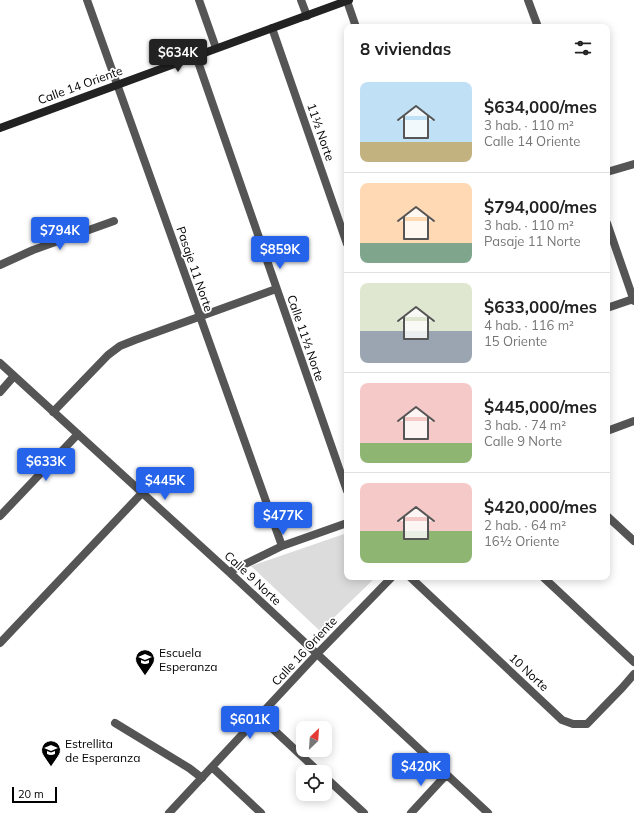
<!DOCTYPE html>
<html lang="es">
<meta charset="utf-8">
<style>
body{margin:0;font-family:Mulish,sans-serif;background:#f6f6f6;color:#222;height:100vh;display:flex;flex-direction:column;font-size:15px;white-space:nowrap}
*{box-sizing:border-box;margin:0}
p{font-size:13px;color:#767676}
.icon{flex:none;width:22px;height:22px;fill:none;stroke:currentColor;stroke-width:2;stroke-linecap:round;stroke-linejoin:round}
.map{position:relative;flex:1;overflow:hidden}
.side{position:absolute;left:344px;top:24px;width:266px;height:556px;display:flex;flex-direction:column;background:#fff;border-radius:8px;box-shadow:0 2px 10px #0003}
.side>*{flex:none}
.needle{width:26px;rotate:25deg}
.controls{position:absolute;left:296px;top:721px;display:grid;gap:8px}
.controls a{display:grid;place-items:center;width:36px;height:36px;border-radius:8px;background:#fff;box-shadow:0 2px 10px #0003;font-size:20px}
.scale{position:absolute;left:12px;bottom:10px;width:45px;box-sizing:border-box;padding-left:4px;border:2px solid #000;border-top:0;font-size:11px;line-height:14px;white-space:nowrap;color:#000;-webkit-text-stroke:3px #fff;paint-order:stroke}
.price{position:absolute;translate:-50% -34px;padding:0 9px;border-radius:4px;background:#2563eb;color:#fff;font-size:13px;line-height:26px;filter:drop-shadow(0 1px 2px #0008)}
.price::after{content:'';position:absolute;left:50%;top:24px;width:12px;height:9px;margin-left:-6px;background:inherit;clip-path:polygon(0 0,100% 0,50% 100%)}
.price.active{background:#222;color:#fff}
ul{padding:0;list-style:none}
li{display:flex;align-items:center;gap:12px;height:100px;padding:0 16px}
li+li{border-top:1px solid #e0e0e0}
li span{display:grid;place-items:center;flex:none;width:112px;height:80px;border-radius:8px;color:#555}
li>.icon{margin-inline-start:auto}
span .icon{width:48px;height:48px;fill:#fffc;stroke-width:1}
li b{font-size:17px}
h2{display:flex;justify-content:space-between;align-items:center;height:48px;padding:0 16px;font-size:17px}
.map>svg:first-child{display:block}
.green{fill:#dcdcdc}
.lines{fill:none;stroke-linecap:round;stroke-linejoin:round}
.lane{stroke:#555;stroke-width:8}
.street{stroke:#555;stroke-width:8}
.secondary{stroke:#222;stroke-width:8}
.labels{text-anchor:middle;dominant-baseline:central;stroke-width:3.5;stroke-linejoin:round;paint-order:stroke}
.street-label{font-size:12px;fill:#000;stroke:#fff}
.poi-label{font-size:12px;fill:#000;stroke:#fff;text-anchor:start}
</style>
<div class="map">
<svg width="634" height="813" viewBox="0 0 634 813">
<rect width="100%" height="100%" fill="#fff"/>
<!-- green -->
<path class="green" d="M347 533V577H376L320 631 251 566Z"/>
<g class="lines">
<!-- lane -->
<path class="lane" d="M115 723 189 768 202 778"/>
<!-- street -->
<path class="street" d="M87 0 282 546
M199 0 216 48
M301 0 307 16
M528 0 538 27
M347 1 356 27
M272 28 347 244
M196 56 347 491
M607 172 634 164
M607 223 634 301
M0 265 33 250 114 221
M607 308 633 299
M0 363 229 572 488 813
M0 392 14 376
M53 412 108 355 120 346 135 340 276 289
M607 431 634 421
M0 516 78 434
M607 516 634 541
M229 572 282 546 347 523
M410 577 562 720 573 724H587L622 688 634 674
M543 577 634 662
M0 643 142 493
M259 716 319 772
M212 767 261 813
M325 777 364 813
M169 813 317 654 392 577
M411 813 446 775"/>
<!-- secondary -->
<path class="secondary" d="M0 128 349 0"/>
</g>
<!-- icons -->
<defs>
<symbol id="school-pin" viewBox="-11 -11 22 30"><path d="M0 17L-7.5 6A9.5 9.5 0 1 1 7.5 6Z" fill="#000" stroke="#fff"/><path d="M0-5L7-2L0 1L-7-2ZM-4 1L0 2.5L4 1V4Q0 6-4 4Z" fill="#fff"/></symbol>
</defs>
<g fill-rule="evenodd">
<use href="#school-pin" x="134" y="648" width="22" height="30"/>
<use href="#school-pin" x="40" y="739" width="22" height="30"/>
</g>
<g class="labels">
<!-- street labels -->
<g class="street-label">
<text transform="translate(80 85) rotate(-20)">Calle 14 Oriente</text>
<text transform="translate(321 132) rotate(71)">11½ Norte</text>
<text transform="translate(195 269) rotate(71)">Pasaje 11 Norte</text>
<text transform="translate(306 338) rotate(71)">Calle 11½ Norte</text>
<text transform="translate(253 578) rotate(43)">Calle 9 Norte</text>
<text transform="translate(304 651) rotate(-47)">Calle 16 Oriente</text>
<text transform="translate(529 672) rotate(43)">10 Norte</text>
</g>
<!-- poi labels -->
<g class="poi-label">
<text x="159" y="652">Escuela<tspan x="159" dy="14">Esperanza</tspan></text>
<text x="65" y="743">Estrellita<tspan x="65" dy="14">de Esperanza</tspan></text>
</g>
</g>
</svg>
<div class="controls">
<a><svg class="needle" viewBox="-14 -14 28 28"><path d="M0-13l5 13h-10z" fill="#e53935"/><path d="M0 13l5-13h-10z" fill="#767676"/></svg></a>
<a><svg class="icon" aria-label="locate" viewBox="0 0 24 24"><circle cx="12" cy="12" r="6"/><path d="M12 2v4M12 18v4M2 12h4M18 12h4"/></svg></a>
</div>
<div class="scale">20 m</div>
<b class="price active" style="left:178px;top:73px">$634K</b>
<b class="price" style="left:60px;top:251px">$794K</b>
<b class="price" style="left:280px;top:270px">$859K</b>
<b class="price" style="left:46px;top:482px">$633K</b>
<b class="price" style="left:165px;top:501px">$445K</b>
<b class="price" style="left:283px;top:536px">$477K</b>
<b class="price" style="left:250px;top:740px">$601K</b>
<b class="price" style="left:421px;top:787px">$420K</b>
<section class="side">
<h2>8 viviendas<svg class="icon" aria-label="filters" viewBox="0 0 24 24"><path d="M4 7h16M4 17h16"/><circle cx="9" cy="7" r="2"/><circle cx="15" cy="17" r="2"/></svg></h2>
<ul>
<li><span style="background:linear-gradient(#bfe0f5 75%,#c2b280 0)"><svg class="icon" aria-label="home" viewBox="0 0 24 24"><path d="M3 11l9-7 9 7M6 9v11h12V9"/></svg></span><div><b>$634,000/mes</b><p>3 hab. · 110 m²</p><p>Calle 14 Oriente</p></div></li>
<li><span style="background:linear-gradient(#ffd9b3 75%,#7fa58c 0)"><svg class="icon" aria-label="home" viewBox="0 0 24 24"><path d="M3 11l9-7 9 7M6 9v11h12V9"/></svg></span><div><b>$794,000/mes</b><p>3 hab. · 110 m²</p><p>Pasaje 11 Norte</p></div></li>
<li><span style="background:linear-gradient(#dfe7d0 60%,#9aa5b1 0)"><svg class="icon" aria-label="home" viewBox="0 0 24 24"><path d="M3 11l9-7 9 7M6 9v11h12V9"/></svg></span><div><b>$633,000/mes</b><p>4 hab. · 116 m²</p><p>15 Oriente</p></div></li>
<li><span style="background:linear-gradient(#f6c9c9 75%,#8fb573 0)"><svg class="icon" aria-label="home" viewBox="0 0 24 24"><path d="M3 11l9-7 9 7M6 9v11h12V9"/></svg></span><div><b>$445,000/mes</b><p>3 hab. · 74 m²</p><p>Calle 9 Norte</p></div></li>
<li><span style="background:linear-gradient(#f6c9c9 60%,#8fb573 0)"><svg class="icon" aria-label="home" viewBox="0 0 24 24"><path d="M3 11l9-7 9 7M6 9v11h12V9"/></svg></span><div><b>$420,000/mes</b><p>2 hab. · 64 m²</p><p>16½ Oriente</p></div></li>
</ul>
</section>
</div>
